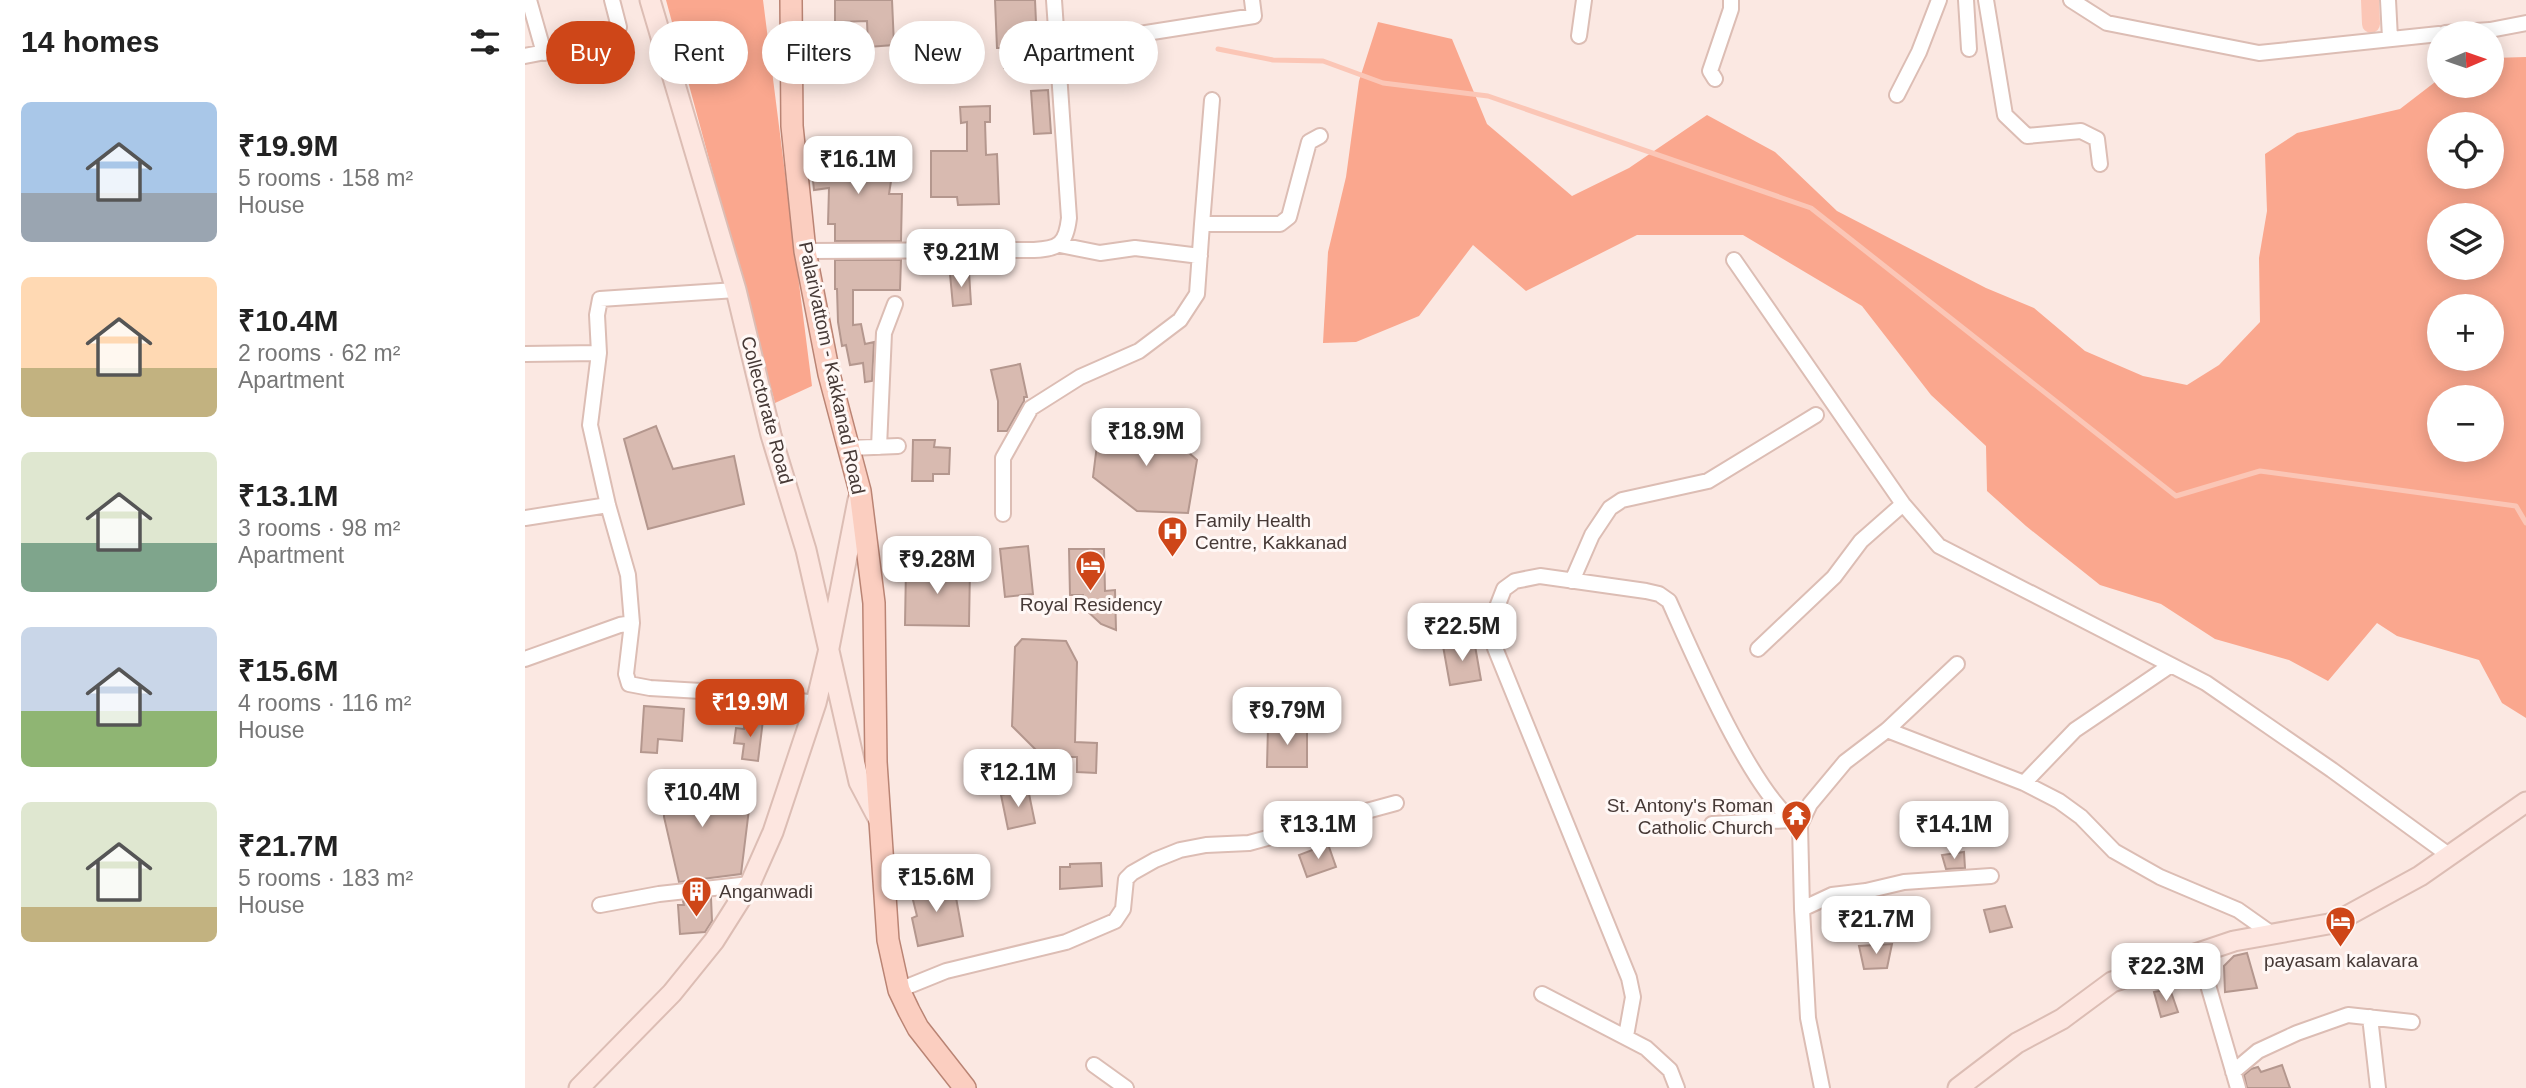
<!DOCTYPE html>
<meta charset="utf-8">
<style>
body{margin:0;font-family:Helvetica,sans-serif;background:#f2f2f2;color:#222;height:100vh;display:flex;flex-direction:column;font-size:26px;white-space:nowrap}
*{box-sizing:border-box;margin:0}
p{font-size:23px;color:#767676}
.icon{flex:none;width:38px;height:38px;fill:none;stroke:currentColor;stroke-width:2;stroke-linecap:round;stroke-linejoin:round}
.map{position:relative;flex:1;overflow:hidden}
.drawer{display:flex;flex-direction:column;background:#fff;width:525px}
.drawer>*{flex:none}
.hud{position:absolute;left:21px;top:21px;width:665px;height:63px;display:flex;gap:14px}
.needle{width:46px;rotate:88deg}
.controls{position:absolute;left:1902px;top:21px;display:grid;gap:14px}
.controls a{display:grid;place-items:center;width:77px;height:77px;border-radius:50%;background:#fff;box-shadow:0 4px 18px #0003;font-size:35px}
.price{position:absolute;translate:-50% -60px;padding:0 16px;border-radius:14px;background:#fff;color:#222;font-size:23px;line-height:46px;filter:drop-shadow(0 2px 4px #0008)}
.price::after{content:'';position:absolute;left:50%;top:42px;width:21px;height:16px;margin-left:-10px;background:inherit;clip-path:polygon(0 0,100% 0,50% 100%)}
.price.active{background:#ce4618;color:#fff}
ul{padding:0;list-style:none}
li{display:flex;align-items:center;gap:21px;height:175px;padding:0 21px}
li span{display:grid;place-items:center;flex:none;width:196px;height:140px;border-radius:10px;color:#555}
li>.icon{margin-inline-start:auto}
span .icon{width:84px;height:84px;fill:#fffc;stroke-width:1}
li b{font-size:30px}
h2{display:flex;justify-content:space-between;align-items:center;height:84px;padding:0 21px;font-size:30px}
.pill{padding:0 24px;border-radius:32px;background:#fff;box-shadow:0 4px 18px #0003;font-size:24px;line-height:63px}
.pill.active{background:#ce4618;color:#fff}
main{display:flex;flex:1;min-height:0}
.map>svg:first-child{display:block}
.green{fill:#faa78e;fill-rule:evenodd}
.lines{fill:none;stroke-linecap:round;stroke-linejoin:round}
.stream{stroke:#fbc6b6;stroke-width:5}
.canal{stroke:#fbc6b6;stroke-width:18}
.building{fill:#d8bab0;stroke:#b4978e;stroke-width:2}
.street-casing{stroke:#dcbdb4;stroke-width:18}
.secondary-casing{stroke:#dcbdb4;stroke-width:23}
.primary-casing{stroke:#ba8474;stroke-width:24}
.street{stroke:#fff;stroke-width:14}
.secondary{stroke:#fde6e0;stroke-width:19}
.primary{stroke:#fbcec0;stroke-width:21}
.labels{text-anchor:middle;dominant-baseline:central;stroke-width:6;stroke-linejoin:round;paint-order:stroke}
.street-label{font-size:19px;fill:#463936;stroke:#fff8f6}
.poi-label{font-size:19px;fill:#463936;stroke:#fff8f6;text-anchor:start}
</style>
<main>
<section class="drawer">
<h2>14 homes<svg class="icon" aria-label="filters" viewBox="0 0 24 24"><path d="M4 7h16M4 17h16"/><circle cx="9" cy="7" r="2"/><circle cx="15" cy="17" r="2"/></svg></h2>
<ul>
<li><span style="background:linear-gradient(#a9c7e8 65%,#9aa5b1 0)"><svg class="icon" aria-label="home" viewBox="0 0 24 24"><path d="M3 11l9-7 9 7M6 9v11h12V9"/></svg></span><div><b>₹19.9M</b><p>5 rooms · 158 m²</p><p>House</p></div></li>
<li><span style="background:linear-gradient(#ffd9b3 65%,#c2b280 0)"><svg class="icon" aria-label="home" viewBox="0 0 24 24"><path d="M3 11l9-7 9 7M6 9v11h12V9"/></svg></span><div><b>₹10.4M</b><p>2 rooms · 62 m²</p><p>Apartment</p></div></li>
<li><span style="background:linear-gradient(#dfe7d0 65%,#7fa58c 0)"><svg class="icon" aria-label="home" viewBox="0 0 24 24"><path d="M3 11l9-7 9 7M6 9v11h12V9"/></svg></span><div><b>₹13.1M</b><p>3 rooms · 98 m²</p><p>Apartment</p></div></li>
<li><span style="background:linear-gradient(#c9d6e8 60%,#8fb573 0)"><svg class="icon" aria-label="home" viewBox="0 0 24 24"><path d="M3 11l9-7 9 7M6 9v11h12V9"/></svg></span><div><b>₹15.6M</b><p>4 rooms · 116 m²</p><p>House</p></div></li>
<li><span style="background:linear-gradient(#dfe7d0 75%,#c2b280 0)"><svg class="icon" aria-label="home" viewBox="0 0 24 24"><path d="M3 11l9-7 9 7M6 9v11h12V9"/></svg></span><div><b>₹21.7M</b><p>5 rooms · 183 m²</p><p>House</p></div></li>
</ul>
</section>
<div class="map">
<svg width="2001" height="1088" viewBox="0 0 2001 1088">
<rect width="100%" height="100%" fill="#fbe8e2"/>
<!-- green -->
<path class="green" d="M141 0H238L287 386 250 403Z
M853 22 927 39 962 124 1047 196 1104 168 1182 115 1250 152 1312 211 1461 288 1509 308 1560 351 1618 376 1662 385 1694 365 1735 322 1734 258 1742 211 1740 154 1772 133 1875 109 1914 79V86H1967V58L2001 57V718L1977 703 1954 660 1872 636 1852 623 1803 681 1764 660 1690 639 1636 604 1575 585 1501 526 1462 491 1461 446 1406 395 1337 306 1218 235H1112L1001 291 948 245 894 316 831 342 798 343 803 252 821 177 834 81ZM1914 124H1967V177H1914ZM1914 215H1967V268H1914ZM1914 306H1967V359H1914ZM1914 397H1967V450H1914Z"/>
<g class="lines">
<!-- stream -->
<path class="stream" d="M693 49 748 60 798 61 858 83 963 96 1286 208 1651 496 1735 471 1991 506 2001 523"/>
<!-- canal -->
<path class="canal" d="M1845 0 1846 24"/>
</g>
<!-- building -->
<path class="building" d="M310 0H367L369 45 343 47 342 21 310 22Z
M470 0H510L513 66 479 68 478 48H472Z
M523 90 526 133 509 134 506 91Z
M465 106V122H460L461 155 472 154 474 204 433 205 432 197H406V151H442V122L436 123 435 107Z
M300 139 305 162H329L330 148 345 149 344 158 369 162 364 194H377L376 241H310V224H303L304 188 289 190 284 143Z
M310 260H376L375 290H328V325L336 324 340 344 349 342 347 381 340 382 338 363 325 365 321 345 317 346 313 322 312 289H310Z
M444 272 446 304 428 306 425 274Z
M495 364 502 397H499V401L482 431H473V401L466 370Z
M600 422 633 426 672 460 663 513 612 511 568 477 573 437Z
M131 426 148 469 209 456 219 504 123 529 99 439Z
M388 440H410L409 447 425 448 424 474H408V481H387Z
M503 546 508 594 480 597 475 549Z
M544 549H579L580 591 590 590 591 630 576 624 559 608 558 595H545Z
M381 567 445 568 444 626 380 625Z
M497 639 541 641 552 662 550 742 572 743 571 773 552 772V757H518L487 726 490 647Z
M949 640 956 680 925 685 918 646Z
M119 706 159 709 157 741 133 739 132 753 116 752Z
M220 718 238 720 233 761 217 759 219 744 209 743 211 728 219 729Z
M743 726H782V767H742Z
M183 771 184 811 224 809 216 874 154 882 139 817V772Z
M503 789 510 823 483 829 476 795Z
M803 844 811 867 782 877 774 855Z
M1439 852 1440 868 1421 869 1417 855Z
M576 863 577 886 535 889V867H545V864Z
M428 881 438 936 393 946 387 918 392 916 386 892Z
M186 898 187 921 180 932 155 934 153 905H159L158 901Z
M1480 906 1487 927 1465 932 1459 910Z
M1367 944 1362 968 1339 969 1334 946Z
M1722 953 1732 988 1700 992 1699 966 1709 956Z
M1645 989 1653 1012 1636 1017 1629 992Z
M1757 1065 1765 1088H1722L1719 1075 1726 1069 1733 1067 1736 1072Z"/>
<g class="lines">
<defs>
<path id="street" d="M4 0 19 53
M1441 0 1444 49
M1461 0 1480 115 1502 136 1556 131 1572 139 1575 164
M1546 0 1582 23 1734 53 1914 34
M1863 0 1865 38
M1920 33 1965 30 2001 23
M1054 36 1059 0
M532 47 729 16 727 0
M0 56 88 39 94 27 87 0
M1190 79 1185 71 1206 9V0
M1372 95 1394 52 1414 0
M687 100 677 224H755L764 217 784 142 795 136
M535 245 575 253 610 248 675 256
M280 251 509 250C534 249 541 244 544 218L529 0
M1209 260 1378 504 1414 546 1681 683 1807 770 1925 856
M211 290 75 299 72 315 74 353 65 425 83 505 103 575 107 623 101 674 104 684 125 688 210 693 291 703
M0 354 74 353
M354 447 359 333 370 304
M324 448 373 446
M478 514V458L506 408 555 377 614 351 655 320 672 294 677 224
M0 518 83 505
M1047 581 1067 535 1085 508 1097 500 1183 481 1291 415
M1233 649 1309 577 1336 541 1378 504
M0 659 95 625 107 623
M1362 730 1499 783 1534 801 1556 817 1589 851 1635 877 1713 910 1747 934
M1499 783 1550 730 1646 665
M1187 824 1267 820
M75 905 134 894 225 884
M1277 909 1275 825 1285 804 1320 762 1362 730 1432 664
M1674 954 1713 1088
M374 990 421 971 541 942 590 921 598 909 601 879 607 873 630 860 655 850 681 845 724 843 871 803
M1017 994 1121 1048 1145 1070 1152 1088
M1845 1017 1853 1088
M1101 1036 1108 997 1104 978 970 648 969 628 972 607 979 589 990 581 1015 576 1121 591 1134 594 1144 601C1166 650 1231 803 1275 825
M569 1065 601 1088
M1708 1072 1733 1051 1772 1033 1823 1015 1887 1022
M1297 1088 1283 1018 1277 909 1307 895 1341 891 1379 882 1466 876"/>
<path id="secondary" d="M125 0 211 290 246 435 281 550 334 782 354 820
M54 1088 147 993 189 941 225 884 248 832 291 703 303 653 333 500
M1433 1088 1492 1043 1537 1019 1587 982 1709 941 1809 923 1895 876 2001 802"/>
<path id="primary" d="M266 0 267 126 280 251 304 374 335 491 349 603 351 762 363 940 374 990 384 1011 393 1028 440 1088"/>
</defs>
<!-- street casing -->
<use href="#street" class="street-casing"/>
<!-- secondary casing -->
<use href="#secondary" class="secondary-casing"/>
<!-- primary casing -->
<use href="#primary" class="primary-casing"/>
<!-- street -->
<use href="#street" class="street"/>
<!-- secondary -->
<use href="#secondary" class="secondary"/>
<!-- primary -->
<use href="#primary" class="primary"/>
</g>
<!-- icons -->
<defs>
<symbol id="hospital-pin" viewBox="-11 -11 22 30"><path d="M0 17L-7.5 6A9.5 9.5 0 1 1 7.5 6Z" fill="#ce4618" stroke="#fff8f6"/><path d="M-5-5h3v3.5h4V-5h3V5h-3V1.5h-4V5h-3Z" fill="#fff"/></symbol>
<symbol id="hotel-pin" viewBox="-11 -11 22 30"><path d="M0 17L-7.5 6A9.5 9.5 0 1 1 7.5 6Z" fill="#ce4618" stroke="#fff8f6"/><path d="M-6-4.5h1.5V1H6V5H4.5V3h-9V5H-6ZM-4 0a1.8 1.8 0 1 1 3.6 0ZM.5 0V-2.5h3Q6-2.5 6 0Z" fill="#fff"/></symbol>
<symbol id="temple-pin" viewBox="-11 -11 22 30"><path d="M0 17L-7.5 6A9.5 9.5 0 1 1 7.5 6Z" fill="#ce4618" stroke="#fff8f6"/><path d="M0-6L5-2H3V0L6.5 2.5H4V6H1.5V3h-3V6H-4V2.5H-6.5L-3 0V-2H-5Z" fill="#fff"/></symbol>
<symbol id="building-pin" viewBox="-11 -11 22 30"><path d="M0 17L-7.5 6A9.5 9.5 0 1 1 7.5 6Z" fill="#ce4618" stroke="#fff8f6"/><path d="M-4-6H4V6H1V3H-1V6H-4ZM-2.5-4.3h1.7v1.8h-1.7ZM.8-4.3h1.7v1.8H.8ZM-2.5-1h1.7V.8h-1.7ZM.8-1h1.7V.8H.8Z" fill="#fff"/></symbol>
</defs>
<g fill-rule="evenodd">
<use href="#hospital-pin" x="630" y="514" width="35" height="47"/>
<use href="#hotel-pin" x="548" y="548" width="35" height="47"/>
<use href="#temple-pin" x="1254" y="798" width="35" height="47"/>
<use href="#building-pin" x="154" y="874" width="35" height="47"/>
<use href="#hotel-pin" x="1798" y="904" width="35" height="47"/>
</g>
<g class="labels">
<!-- street labels -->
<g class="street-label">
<text transform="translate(307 368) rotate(78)">Palarivattom - Kakkanad Road</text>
<text transform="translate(242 410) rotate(75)">Collectorate Road</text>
</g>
<!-- poi labels -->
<g class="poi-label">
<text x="670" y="520">Family Health<tspan x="670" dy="22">Centre, Kakkanad</tspan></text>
<text x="566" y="604" text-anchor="middle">Royal Residency</text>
<text x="1248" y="805" text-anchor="end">St. Antony's Roman<tspan x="1248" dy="22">Catholic Church</tspan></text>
<text x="194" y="891">Anganwadi</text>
<text x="1816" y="960" text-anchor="middle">payasam kalavara</text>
</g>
</g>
</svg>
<div class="controls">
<a><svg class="needle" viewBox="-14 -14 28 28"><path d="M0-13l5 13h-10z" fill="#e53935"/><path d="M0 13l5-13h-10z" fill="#767676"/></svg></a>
<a><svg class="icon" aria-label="locate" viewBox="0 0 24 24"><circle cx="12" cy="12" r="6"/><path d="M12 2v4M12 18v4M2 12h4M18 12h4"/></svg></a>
<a><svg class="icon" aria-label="layers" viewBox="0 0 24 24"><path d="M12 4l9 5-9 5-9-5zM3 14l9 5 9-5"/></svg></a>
<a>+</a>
<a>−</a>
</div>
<b class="price" style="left:333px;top:196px">₹16.1M</b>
<b class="price" style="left:436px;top:289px">₹9.21M</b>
<b class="price" style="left:621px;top:468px">₹18.9M</b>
<b class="price" style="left:412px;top:596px">₹9.28M</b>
<b class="price" style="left:937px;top:663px">₹22.5M</b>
<b class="price active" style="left:225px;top:739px">₹19.9M</b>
<b class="price" style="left:762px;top:747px">₹9.79M</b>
<b class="price" style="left:493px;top:809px">₹12.1M</b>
<b class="price" style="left:177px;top:829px">₹10.4M</b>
<b class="price" style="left:793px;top:861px">₹13.1M</b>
<b class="price" style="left:1429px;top:861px">₹14.1M</b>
<b class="price" style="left:411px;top:914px">₹15.6M</b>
<b class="price" style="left:1351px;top:956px">₹21.7M</b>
<b class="price" style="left:1641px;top:1003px">₹22.3M</b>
<div class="hud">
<a class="pill active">Buy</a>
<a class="pill">Rent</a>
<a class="pill">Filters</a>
<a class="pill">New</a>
<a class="pill">Apartment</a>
</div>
</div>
</main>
